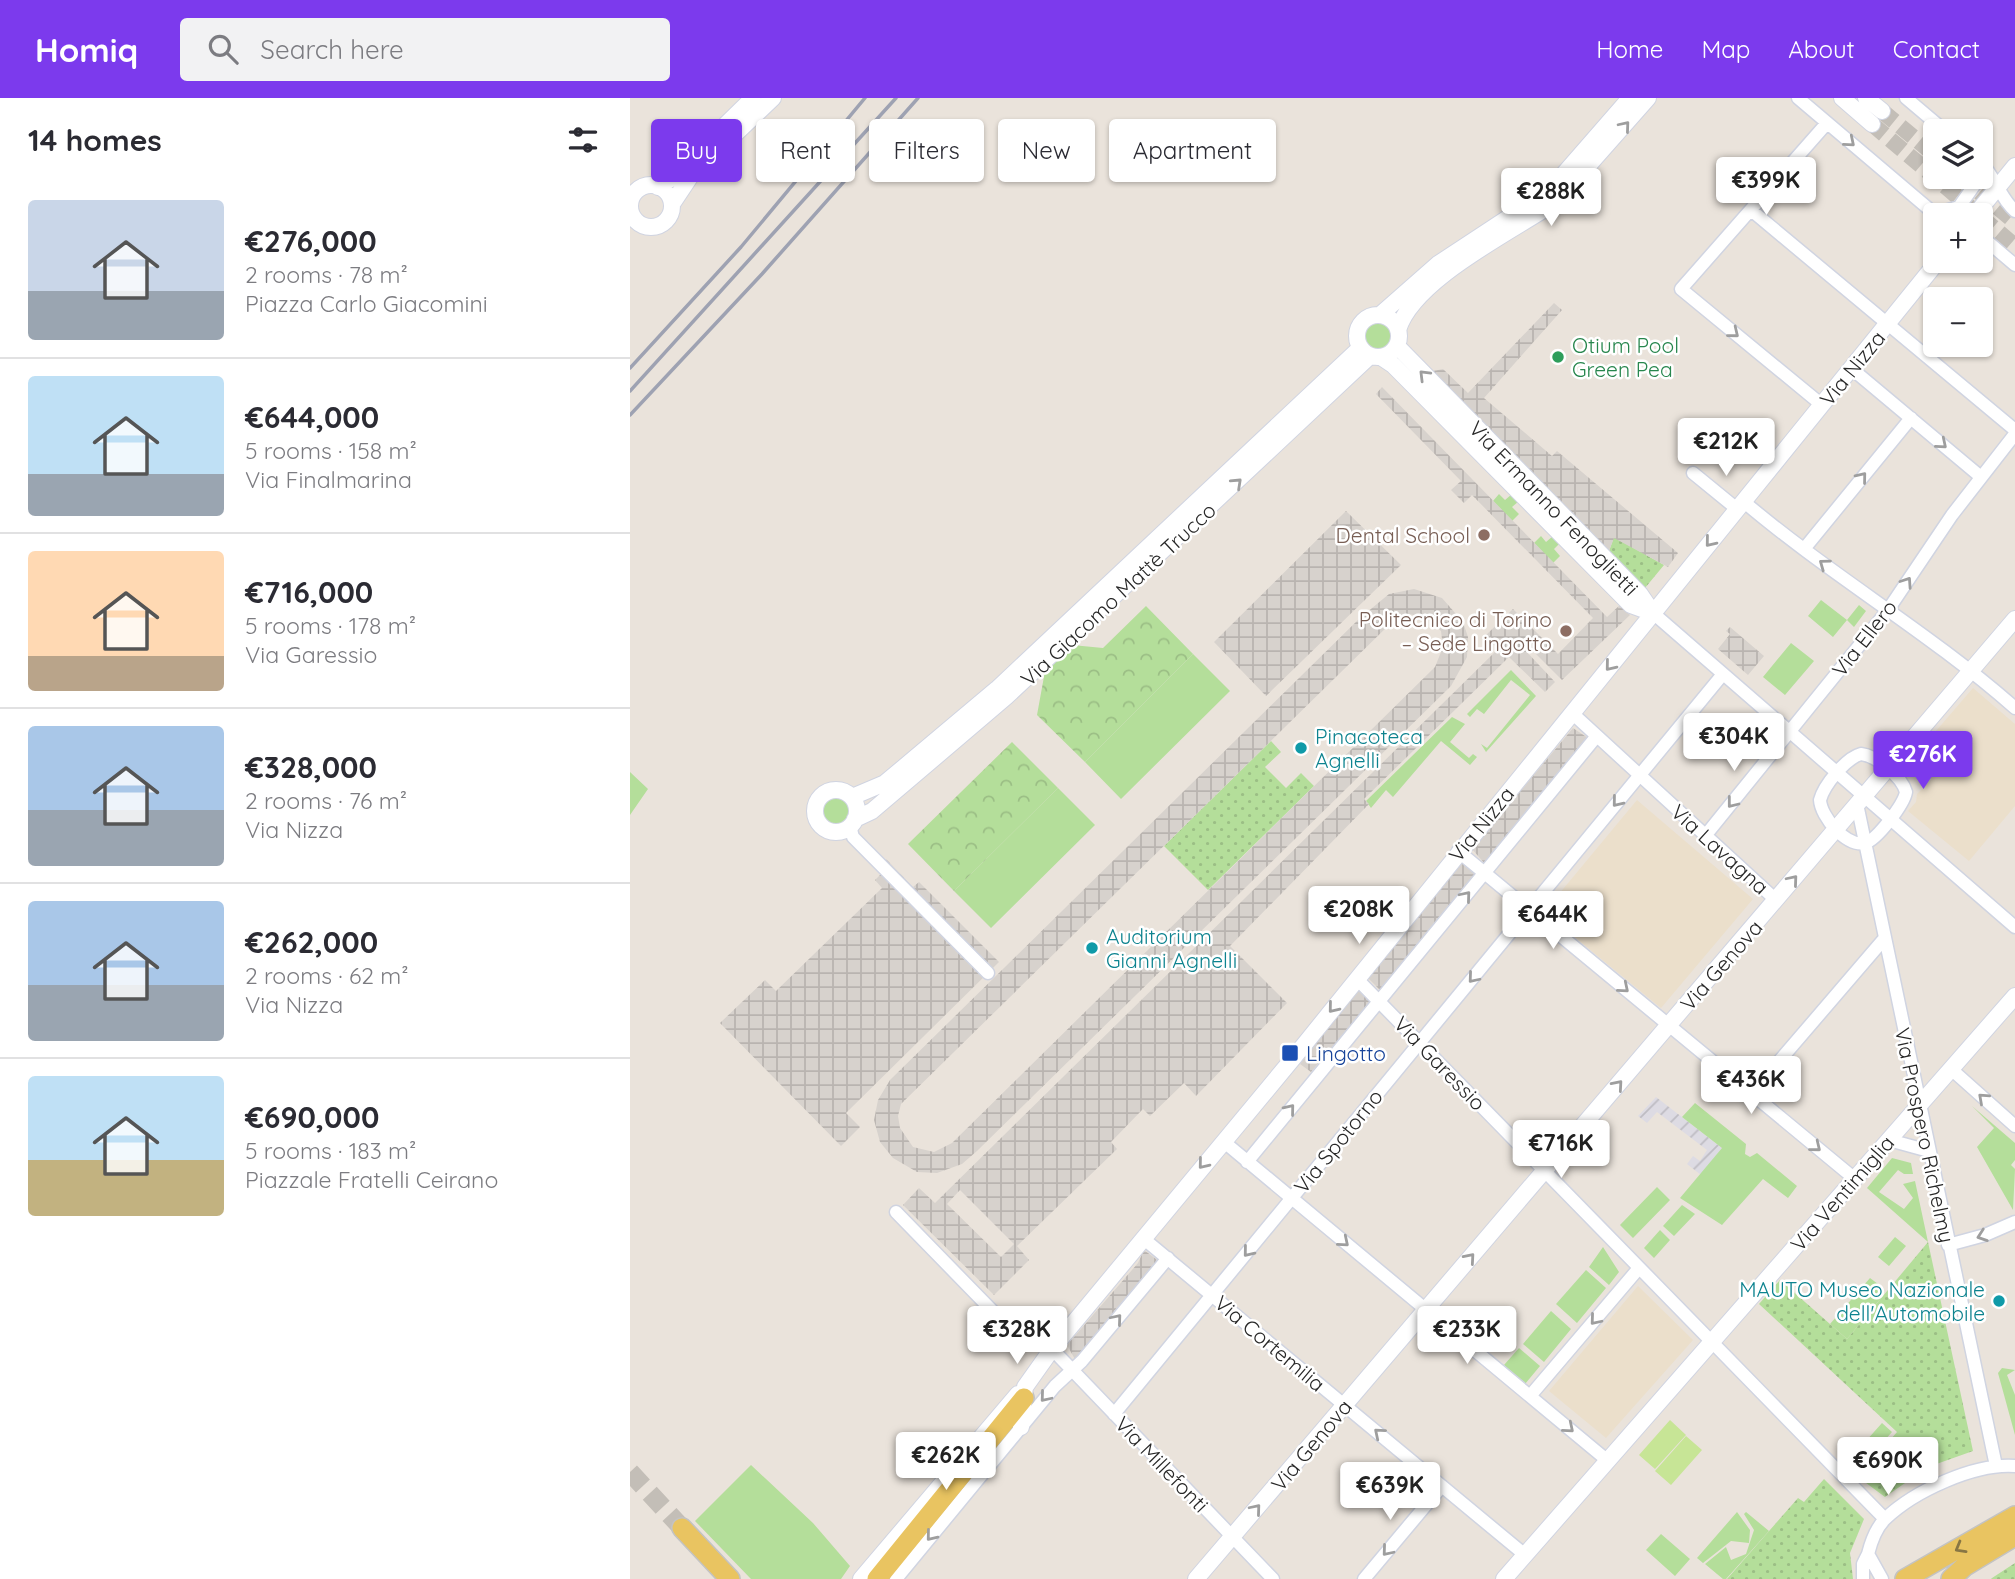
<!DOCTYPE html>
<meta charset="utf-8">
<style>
body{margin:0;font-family:Quicksand,sans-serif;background:#f2f2f3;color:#2b2b33;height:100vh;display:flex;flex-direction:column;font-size:26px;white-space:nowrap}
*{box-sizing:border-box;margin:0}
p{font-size:23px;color:#7c7c81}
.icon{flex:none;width:38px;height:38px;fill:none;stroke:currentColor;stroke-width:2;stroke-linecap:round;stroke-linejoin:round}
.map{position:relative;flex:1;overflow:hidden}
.panel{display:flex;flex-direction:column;background:#fff;width:630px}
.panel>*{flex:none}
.hud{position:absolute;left:21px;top:21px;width:665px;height:63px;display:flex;gap:14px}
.fabs{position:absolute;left:1293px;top:21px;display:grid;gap:14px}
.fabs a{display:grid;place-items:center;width:70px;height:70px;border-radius:7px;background:#fff;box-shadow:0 2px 5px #0004;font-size:35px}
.price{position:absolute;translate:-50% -60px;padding:0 16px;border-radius:7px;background:#fff;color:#222;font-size:23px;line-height:46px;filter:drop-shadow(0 2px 4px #0008)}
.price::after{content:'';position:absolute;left:50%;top:42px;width:21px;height:16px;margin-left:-10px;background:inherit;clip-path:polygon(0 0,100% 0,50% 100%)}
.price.selected{background:#7c3aed;color:#fff}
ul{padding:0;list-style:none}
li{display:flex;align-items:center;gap:21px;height:175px;padding:0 28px}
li+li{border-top:2px solid #e1e1e2}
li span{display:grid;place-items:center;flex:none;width:196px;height:140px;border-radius:7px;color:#555}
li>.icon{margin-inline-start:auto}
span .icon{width:84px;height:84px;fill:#fffc;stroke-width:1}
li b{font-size:30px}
h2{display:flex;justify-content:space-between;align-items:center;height:84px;padding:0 28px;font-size:30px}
.pill{padding:0 24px;border-radius:7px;background:#fff;box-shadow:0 2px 5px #0004;font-size:24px;line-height:63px}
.pill.selected{background:#7c3aed;color:#fff}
header{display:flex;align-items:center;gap:42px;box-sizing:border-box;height:98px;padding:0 35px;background:#7c3aed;color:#fff}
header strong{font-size:33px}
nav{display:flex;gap:38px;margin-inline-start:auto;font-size:24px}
.search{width:490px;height:63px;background:#f2f2f3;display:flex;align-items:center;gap:18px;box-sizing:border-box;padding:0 24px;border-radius:7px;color:#7c7c81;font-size:26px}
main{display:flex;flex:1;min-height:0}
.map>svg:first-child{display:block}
.industrial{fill:url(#industrial-furrows)}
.education{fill:#ebdfcb}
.grass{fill:#b4de9a}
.forest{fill:url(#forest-crowns)}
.park{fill:url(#park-dots)}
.pitch{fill:#c7e596}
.plaza{fill:url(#plaza-grid);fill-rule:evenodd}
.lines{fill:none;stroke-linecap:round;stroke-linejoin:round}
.secondary-tunnel{stroke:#c3beb7;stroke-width:16;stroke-dasharray:16 8;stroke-linecap:butt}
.primary-tunnel{stroke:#c3beb7;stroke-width:19;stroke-dasharray:19 10;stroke-linecap:butt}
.street-casing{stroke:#d0d4e1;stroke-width:15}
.secondary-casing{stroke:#d0d4e1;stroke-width:18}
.primary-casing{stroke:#c3c3c3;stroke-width:22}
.street{stroke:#fff;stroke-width:12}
.secondary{stroke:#fff;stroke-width:16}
.primary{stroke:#e9c461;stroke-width:19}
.rail{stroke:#9ea2b2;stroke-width:3.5}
.oneway{stroke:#9e9e9e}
.oneway2{stroke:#887644}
.leisure-dot{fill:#2e9e5b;stroke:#fff;stroke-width:2.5}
.education-dot{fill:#8d6e63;stroke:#fff;stroke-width:2.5}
.culture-dot{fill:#0f9aa8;stroke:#fff;stroke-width:2.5}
.transit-dot{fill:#1a4fb4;stroke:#fff;stroke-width:2.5}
.labels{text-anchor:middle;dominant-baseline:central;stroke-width:5;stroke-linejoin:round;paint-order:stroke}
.leisure-label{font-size:21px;fill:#27864d;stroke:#fff;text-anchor:start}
.street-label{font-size:21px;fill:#282828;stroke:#fff}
.education-label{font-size:21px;fill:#785e54;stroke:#fff;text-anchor:end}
.culture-label{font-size:21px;fill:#0d838f;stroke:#fff;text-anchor:start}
.transit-label{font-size:21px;fill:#164399;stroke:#fff;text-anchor:start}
</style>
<header>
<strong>Homiq</strong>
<div class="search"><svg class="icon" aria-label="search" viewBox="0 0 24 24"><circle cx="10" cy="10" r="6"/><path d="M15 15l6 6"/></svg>Search here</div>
<nav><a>Home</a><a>Map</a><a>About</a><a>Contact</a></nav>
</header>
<main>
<section class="panel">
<h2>14 homes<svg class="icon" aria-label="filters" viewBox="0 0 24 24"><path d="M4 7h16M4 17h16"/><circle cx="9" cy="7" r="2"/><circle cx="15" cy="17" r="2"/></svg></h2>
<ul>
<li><span style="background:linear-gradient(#c9d6e8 65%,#9aa5b1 0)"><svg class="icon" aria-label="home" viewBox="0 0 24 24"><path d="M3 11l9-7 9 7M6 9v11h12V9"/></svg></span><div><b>€276,000</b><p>2 rooms · 78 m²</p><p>Piazza Carlo Giacomini</p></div></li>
<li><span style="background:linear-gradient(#bfe0f5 70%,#9aa5b1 0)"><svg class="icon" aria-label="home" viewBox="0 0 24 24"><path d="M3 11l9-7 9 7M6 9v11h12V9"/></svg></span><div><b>€644,000</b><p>5 rooms · 158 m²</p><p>Via Finalmarina</p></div></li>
<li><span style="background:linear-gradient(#ffd9b3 75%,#b9a48a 0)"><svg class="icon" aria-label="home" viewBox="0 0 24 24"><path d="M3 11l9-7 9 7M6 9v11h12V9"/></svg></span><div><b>€716,000</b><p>5 rooms · 178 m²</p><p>Via Garessio</p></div></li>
<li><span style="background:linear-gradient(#a9c7e8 60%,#9aa5b1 0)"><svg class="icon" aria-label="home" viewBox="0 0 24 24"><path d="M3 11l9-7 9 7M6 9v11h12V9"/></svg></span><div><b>€328,000</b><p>2 rooms · 76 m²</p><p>Via Nizza</p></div></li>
<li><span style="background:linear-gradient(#a9c7e8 60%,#9aa5b1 0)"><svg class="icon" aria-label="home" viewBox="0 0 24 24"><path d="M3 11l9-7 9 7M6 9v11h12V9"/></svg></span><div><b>€262,000</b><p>2 rooms · 62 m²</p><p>Via Nizza</p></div></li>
<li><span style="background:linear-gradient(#bfe0f5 60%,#c2b280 0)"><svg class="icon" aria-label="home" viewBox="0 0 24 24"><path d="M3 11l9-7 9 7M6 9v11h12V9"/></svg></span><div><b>€690,000</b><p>5 rooms · 183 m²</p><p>Piazzale Fratelli Ceirano</p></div></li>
</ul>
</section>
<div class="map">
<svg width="1385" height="1481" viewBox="0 0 1385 1481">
<defs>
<pattern id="industrial-furrows" width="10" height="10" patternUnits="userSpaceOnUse" patternTransform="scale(1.75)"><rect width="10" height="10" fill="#dddbe3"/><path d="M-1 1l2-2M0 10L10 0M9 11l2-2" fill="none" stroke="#bebcc3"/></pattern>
<pattern id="forest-crowns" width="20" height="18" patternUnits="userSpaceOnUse" patternTransform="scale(1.75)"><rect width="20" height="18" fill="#b4de9a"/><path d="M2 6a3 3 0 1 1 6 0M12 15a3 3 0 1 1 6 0" fill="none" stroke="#9bbe85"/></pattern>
<pattern id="park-dots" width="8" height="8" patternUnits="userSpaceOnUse" patternTransform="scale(1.75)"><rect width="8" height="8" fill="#b4de9a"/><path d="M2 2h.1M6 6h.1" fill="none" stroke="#9bbe85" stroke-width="1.8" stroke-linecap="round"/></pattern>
<pattern id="plaza-grid" width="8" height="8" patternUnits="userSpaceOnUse" patternTransform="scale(1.75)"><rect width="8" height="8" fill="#d7d2cd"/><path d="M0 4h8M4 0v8" fill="none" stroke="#b9b4b0"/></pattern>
</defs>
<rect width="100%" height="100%" fill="#eae3db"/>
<!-- industrial -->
<path class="industrial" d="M1026 999 1092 1050 1071 1077 1057 1066 1063 1058 1070 1063 1077 1052 1027 1014 1017 1025 1008 1018Z"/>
<!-- education -->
<path class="education" d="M1343 590 1385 626V708L1339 763 1278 713 1286 704 1287 696 1302 681 1281 662Z
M1007 702 1123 801 1031 910 914 814Z
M1008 1188 1063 1242 976 1340 919 1293Z"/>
<!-- grass -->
<path class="grass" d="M733 238a14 14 0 1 1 28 0a14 14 0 1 1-28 0Z
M869 396 875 402 882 396 889 403 882 409 889 416 882 423 863 403Z
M911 438 916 444 923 438 930 445 924 451 930 458 923 465 904 445Z
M1191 502 1217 522 1229 507 1236 513 1224 529 1217 522 1203 539 1178 518Z
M1161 545 1184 563 1155 597 1133 579Z
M563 556 600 593 491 701 455 664Z
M881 572 906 598 856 654 851 646 857 650 900 597 881 582 854 616 847 611 840 619 837 616Z
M822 619 835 626 820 644 839 660 843 656 847 659 840 667 811 643 763 699 756 692 741 710 736 703Z
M0 674 18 691 0 717Z
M428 690 465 727 361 830 324 793Z
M190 712a16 16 0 1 1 32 0a16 16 0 1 1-32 0Z
M1065 1005 1116 1046 1115 1056 1120 1059 1127 1055 1167 1088 1158 1100 1133 1081 1092 1127 1050 1100 1092 1050 1052 1019Z
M1342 1008 1385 1045V1062L1381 1067 1385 1071 1383 1112 1347 1049 1364 1030Z
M1262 1060 1281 1065 1283 1076H1274L1268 1072 1249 1094 1274 1111 1283 1100 1273 1086 1285 1083 1298 1144 1237 1090Z
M1027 1089 1040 1102 1003 1140 990 1127Z
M1052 1107 1065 1116 1044 1138 1033 1128Z
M1030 1132 1040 1142 1024 1160 1014 1150Z
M1265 1139 1276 1148 1259 1168 1248 1159Z
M973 1149 989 1174 979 1187 959 1169Z
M956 1172 976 1190 947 1225 926 1206Z
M1240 1180 1248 1186 1252 1199 1217 1241 1200 1226Z
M921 1213 941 1231 914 1264 893 1246Z
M889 1250 910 1268 895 1286 874 1267Z
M1372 1270 1385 1272 1377 1277 1385 1297V1337L1368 1275Z
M1252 1325 1262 1334 1245 1353 1235 1344Z
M1223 1359a9 9 0 1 1 18 0a9 9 0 1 1-18 0Z
M121 1367 183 1425 220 1468 211 1481H121L65 1423Z
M1107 1414 1120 1432 1119 1445 1101 1443 1073 1465 1067 1460Z
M1116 1414 1139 1433 1096 1481H1093L1075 1466 1096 1449 1101 1462 1116 1456 1124 1432 1114 1416Z
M1031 1436 1060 1461 1045 1478 1016 1452Z"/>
<!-- forest -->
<path class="forest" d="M516 508 563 556 455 664 407 617 415 573 442 547 473 550Z
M382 644 428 690 324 793 278 746Z"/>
<!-- park -->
<path class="park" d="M984 439 1034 467 1015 490 979 453Z
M641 643 651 654 635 669 656 690 671 675 684 688 578 792 534 748Z
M1298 1144 1343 1353 1298 1369 1255 1399 1228 1379 1267 1334 1129 1206 1150 1182 1217 1241Z
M1194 1381 1234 1421 1220 1455 1223 1481H1097L1168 1400 1174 1404Z
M1385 1465V1481H1361L1362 1480Z"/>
<!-- pitch -->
<path class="pitch" d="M1040 1322 1056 1337 1025 1371 1009 1357Z
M1056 1338 1072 1352 1041 1387 1025 1373Z"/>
<!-- plaza -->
<path class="plaza" d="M924 205 932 212 854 300 922 358 927 353 1048 455 1038 469 984 440 979 453 1018 494 1016 497 798 274 813 271 838 295Z
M752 289 977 519 990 507 1000 517 932 582 895 545 892 549 925 584 915 594 879 559 734 701 739 706 600 848 657 905 566 998 554 985 520 1018 513 1011 481 1044 487 1051 387 1148 399 1162 364 1197 273 1107 289 1090 305 1105 868 551 855 538 883 511 928 556 963 520 842 397 834 405 821 392 831 383 746 296ZM330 1092 384 1146 371 1159 317 1106Z
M716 413 771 467 636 598 584 544Z
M784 491 812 500 833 524 838 539 837 559 821 588 347 1053 332 1066 307 1075 287 1074 263 1060 250 1044 244 1022 248 1002 260 982 730 520 759 496ZM779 516 797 520 811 533 813 549 805 569 322 1045 304 1054 283 1049 270 1030 268 1018 271 1006 762 524Z
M1100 529 1134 558 1118 577 1088 551 1100 536 1096 533Z
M943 630 958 640 956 645 952 646 855 766 842 751Z
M256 761 283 789 289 784 369 864 216 1015 230 1029 211 1048 90 925 135 882 146 893 252 790 245 782 252 775 247 770Z
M832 764 848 777 751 893 738 880Z
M728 892 743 902 714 940 709 941 681 974 670 966Z
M514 1152 530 1164 523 1167 451 1254 454 1258 447 1265 437 1247 508 1165Z"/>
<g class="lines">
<!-- secondary-tunnel -->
<path class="secondary-tunnel" d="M1252 13 1306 58
M1242 26 1349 117
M1331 79 1385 124
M1351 119 1385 148"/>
<!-- primary-tunnel -->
<path class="primary-tunnel" d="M0 1374 52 1430"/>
<defs>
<path id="street" d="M1168 0 1306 117
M1276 0 1315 33
M1351 64C1365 79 1370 100 1385 113
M1121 112 1385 332
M1304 116 1329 109 1350 79
M1351 138 1385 167
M1222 271 1351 379
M1192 307 1051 191 1197 25
M1063 375 1107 411
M1113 403C1200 477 1300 535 1385 610
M1174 451 1281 320
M1023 515 1385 829
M942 615 1146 802
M1231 656C1247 658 1272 679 1276 694 1274 706 1247 742 1235 745 1216 749 1191 719 1190 702 1194 687 1216 660 1231 656Z
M1227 706 1366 1368
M220 728 223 739 358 875
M1075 738 1258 512 1322 417 1385 336
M828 753 1225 1081
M727 881 1255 1421
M1321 971 1385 1028
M1121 996 1254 841
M1259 1042 1299 1053
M599 1048 978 1363
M617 1064 966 639
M266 1114 381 1232
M514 1141 895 1457
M1318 1147 1355 1137 1385 1124
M422 1251 643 1481
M900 1298 1009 1170
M484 1316 1093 576
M266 1481 425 1288 452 1263 538 1160
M734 1481 812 1388
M1233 1481V1466L1238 1456
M1252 1481 1238 1456C1241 1444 1246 1430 1255 1421 1284 1393 1345 1365 1385 1368"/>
<path id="secondary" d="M1212 0 1242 26
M1236 0 1252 13
M0 108a21 21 0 1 1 42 0a21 21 0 1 1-42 0Z
M28 89 39 82 123 0
M42 106 60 79 143 0
M1345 117 1385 68
M727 238a21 21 0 1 1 42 0a21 21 0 1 1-42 0Z
M750 217 808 166 919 93 1000 0
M768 232C783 181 885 132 927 103L1018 0
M767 248 1010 496 1023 515
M751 259 763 267 1001 507 1023 515
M185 713a21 21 0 1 1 42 0a21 21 0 1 1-42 0Z
M222 699 255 685 367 591 730 250
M225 721 242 713 376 599 740 258
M391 1329 395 1289 422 1251 665 958 1308 163
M231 1481 388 1296
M566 1481 1385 521
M874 1481 1385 898"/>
<path id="primary" d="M52 1430 100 1481
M247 1481 394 1300
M1275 1481 1385 1418
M1321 1481 1335 1468 1385 1438"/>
</defs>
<!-- street casing -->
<use href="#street" class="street-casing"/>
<!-- secondary casing -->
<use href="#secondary" class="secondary-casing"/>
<!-- primary casing -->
<use href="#primary" class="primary-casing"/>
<!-- street -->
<use href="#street" class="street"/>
<!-- secondary -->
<use href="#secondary" class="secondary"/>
<!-- primary -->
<use href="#primary" class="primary"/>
<!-- rail -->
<path class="rail" d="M0 270 111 149 235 0
M0 293 266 0
M0 317 132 176 288 0"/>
</g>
<!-- one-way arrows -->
<defs><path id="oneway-chevron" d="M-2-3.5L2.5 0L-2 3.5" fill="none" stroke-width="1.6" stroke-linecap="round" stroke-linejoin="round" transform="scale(1.75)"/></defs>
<g class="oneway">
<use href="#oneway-chevron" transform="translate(995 28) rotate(-50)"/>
<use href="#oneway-chevron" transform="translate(1220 44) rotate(40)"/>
<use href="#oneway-chevron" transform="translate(1104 235) rotate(39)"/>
<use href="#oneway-chevron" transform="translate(794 277) rotate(-135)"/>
<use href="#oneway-chevron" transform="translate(1312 346) rotate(40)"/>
<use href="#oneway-chevron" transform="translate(1232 379) rotate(-51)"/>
<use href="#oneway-chevron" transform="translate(607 385) rotate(-43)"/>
<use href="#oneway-chevron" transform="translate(1080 444) rotate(129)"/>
<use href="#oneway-chevron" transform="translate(1194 466) rotate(-144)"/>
<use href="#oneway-chevron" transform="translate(1277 484) rotate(-56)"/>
<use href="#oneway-chevron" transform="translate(980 568) rotate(129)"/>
<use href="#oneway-chevron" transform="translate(987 704) rotate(129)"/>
<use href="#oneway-chevron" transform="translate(1102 705) rotate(128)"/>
<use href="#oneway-chevron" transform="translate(1163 782) rotate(-50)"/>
<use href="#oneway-chevron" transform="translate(836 798) rotate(-50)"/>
<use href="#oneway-chevron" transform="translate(843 880) rotate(130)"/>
<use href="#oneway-chevron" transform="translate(994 890) rotate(40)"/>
<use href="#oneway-chevron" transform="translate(703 910) rotate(129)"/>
<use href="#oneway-chevron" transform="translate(988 987) rotate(-49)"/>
<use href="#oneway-chevron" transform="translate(1353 1000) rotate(-138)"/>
<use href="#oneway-chevron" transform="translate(660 1011) rotate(-51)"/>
<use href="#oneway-chevron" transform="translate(1186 1049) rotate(39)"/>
<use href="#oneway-chevron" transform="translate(573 1066) rotate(129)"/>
<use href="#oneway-chevron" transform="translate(1352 1138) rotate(161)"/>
<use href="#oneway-chevron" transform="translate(714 1144) rotate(40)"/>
<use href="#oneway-chevron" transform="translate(618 1154) rotate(129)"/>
<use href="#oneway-chevron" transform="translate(840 1160) rotate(-49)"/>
<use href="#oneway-chevron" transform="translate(487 1221) rotate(-50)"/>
<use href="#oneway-chevron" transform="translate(965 1222) rotate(130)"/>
<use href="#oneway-chevron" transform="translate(415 1299) rotate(130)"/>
<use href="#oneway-chevron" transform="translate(939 1330) rotate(40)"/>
<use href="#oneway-chevron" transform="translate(749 1335) rotate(-140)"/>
<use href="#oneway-chevron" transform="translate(626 1411) rotate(-50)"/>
<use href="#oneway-chevron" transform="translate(301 1438) rotate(129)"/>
<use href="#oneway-chevron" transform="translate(757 1453) rotate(130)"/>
</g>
<use class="oneway2" href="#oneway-chevron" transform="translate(1330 1450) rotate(150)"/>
<!-- markers -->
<circle class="leisure-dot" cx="928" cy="259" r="7"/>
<g class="education-dot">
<circle cx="854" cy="437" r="7"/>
<circle cx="936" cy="533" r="7"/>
</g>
<g class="culture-dot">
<circle cx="671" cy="650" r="7"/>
<circle cx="462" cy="850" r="7"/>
<circle cx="1369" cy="1203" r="7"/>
</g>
<rect class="transit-dot" x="651" y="946" width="18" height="18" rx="3.5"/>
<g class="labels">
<!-- leisure labels -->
<g class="leisure-label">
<text x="942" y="247">Otium Pool<tspan x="942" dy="24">Green Pea</tspan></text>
</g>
<!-- street labels -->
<g class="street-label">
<text transform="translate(1222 270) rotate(-51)">Via Nizza</text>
<text transform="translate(924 410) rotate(46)">Via Ermanno Fenoglietti</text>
<text transform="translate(488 496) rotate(-43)">Via Giacomo Mattè Trucco</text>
<text transform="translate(1234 540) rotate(-52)">Via Ellero</text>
<text transform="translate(851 726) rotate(-51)">Via Nizza</text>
<text transform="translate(1090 751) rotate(42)">Via Lavagna</text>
<text transform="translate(1091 867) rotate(-49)">Via Genova</text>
<text transform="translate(810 965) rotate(46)">Via Garessio</text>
<text transform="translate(1295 1037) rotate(78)">Via Prospero Richelmy</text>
<text transform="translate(708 1043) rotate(-51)">Via Spotorno</text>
<text transform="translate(1212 1095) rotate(-49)">Via Ventimiglia</text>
<text transform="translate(640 1245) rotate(40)">Via Cortemilia</text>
<text transform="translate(681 1347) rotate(-50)">Via Genova</text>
<text transform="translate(532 1366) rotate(46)">Via Millefonti</text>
</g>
<!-- education labels -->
<g class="education-label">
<text x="840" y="437">Dental School</text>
<text x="922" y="521">Politecnico di Torino<tspan x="922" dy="24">– Sede Lingotto</tspan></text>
</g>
<!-- culture labels -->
<g class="culture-label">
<text x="685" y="638">Pinacoteca<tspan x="685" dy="24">Agnelli</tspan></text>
<text x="476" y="838">Auditorium<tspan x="476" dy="24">Gianni Agnelli</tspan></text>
<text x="1355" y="1191" text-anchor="end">MAUTO Museo Nazionale<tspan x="1355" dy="24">dell'Automobile</tspan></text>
</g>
<!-- transit labels -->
<g class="transit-label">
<text x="676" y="955">Lingotto</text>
</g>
</g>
</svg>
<div class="fabs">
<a><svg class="icon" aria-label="layers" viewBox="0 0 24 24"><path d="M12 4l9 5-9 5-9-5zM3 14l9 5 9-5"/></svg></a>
<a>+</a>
<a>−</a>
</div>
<b class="price" style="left:1136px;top:119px">€399K</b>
<b class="price" style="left:921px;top:130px">€288K</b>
<b class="price" style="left:1096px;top:380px">€212K</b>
<b class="price" style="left:1104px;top:675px">€304K</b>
<b class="price selected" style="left:1293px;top:693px">€276K</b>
<b class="price" style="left:729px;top:848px">€208K</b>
<b class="price" style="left:923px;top:853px">€644K</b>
<b class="price" style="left:1121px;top:1018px">€436K</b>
<b class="price" style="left:931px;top:1082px">€716K</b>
<b class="price" style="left:387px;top:1268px">€328K</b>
<b class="price" style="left:837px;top:1268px">€233K</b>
<b class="price" style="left:316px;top:1394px">€262K</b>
<b class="price" style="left:1258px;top:1399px">€690K</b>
<b class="price" style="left:760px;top:1424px">€639K</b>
<div class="hud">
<a class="pill selected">Buy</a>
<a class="pill">Rent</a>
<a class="pill">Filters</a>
<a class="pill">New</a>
<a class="pill">Apartment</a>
</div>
</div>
</main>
